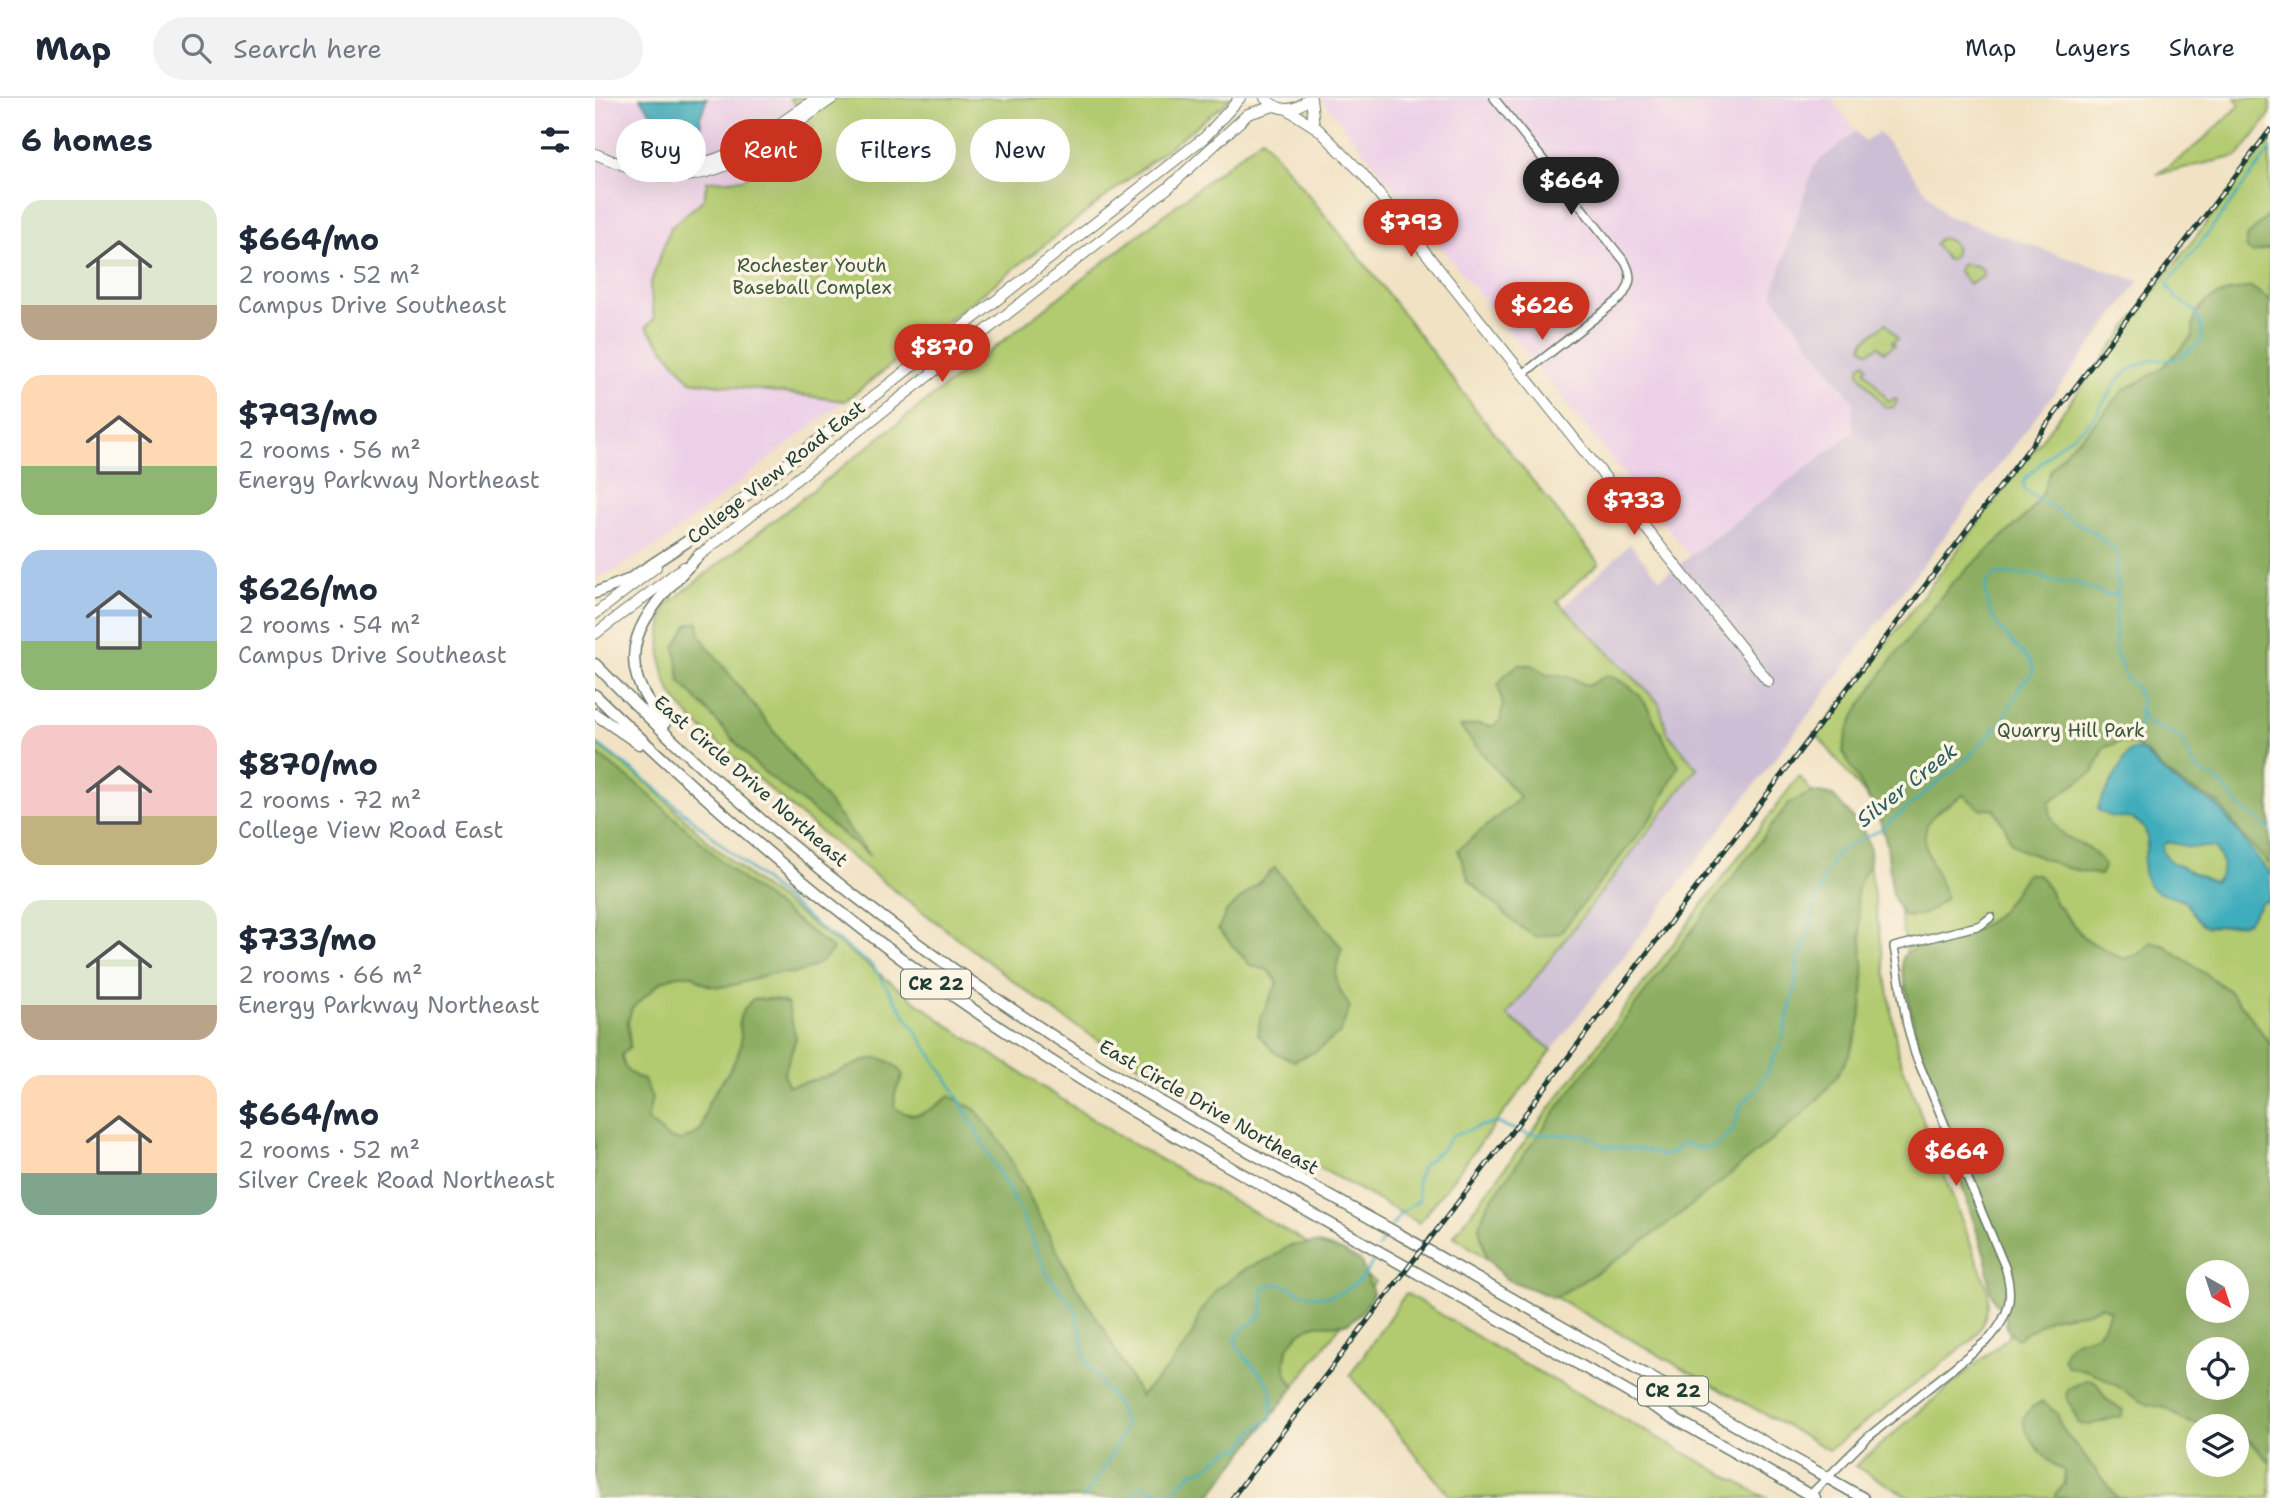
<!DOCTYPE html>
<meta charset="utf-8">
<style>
body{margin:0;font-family:"Shantell Sans",sans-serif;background:#f2f2f3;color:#1f2937;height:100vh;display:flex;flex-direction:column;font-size:26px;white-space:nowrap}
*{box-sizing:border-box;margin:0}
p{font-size:23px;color:#747a83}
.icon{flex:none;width:38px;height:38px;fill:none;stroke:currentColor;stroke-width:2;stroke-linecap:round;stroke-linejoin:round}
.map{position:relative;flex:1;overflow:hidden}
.panel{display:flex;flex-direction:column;background:#fff;width:595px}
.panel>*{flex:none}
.banner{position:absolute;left:21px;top:21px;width:665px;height:63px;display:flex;gap:14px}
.needle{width:46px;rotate:141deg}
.controls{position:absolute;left:1591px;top:1162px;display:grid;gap:14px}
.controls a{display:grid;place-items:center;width:63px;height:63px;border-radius:50%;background:#fff;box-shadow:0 7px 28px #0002;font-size:35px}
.price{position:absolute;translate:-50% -60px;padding:0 16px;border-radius:24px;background:#c8321e;color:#fff;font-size:23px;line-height:46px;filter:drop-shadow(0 2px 4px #0008)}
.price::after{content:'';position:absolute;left:50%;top:42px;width:21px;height:16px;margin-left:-10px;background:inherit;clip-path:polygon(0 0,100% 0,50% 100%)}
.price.current{background:#222;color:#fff}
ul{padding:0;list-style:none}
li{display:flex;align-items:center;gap:21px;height:175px;padding:0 21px}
li span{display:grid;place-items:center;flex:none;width:196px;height:140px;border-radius:21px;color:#555}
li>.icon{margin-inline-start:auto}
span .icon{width:84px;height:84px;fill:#fffc;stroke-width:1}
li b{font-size:30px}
h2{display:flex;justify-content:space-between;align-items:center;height:84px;padding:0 21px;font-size:30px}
.pill{padding:0 24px;border-radius:32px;background:#fff;box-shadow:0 7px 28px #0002;font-size:24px;line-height:63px}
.pill.current{background:#c8321e;color:#fff}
header{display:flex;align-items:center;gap:42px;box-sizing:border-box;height:98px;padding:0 35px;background:#fff;border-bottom:2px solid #e0e1e3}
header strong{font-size:33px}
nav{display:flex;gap:38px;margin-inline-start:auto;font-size:24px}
.search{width:490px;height:63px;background:#f2f2f3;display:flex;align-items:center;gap:18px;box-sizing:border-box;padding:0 24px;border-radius:38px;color:#747a83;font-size:26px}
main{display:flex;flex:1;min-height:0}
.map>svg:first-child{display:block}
.built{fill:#edd0e8}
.industrial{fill:#ccbed4}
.green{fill:#b2ca6f;stroke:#688452;stroke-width:2;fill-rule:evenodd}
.forest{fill:#8dae62;stroke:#56764b;stroke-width:2;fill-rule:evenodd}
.water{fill:#3fadbc;stroke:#2f7578;stroke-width:2;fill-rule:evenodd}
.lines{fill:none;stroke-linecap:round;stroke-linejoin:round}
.stream{stroke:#3fadbc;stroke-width:2.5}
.street-casing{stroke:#687766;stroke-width:10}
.secondary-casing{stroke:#687766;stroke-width:12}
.primary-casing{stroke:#687766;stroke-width:13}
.street{stroke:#fff;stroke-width:7}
.secondary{stroke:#fff;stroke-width:10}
.primary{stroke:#fff;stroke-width:10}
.rail-casing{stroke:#1f3d34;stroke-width:5}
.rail{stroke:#fcf5e5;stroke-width:2.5;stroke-dasharray:8;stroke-linecap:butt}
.labels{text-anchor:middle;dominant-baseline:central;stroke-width:7;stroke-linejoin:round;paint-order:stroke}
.shield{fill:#fcf5e5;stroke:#617469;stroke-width:2}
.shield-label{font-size:18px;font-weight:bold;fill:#1f3d34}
.park-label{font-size:19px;fill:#3c5940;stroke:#fcf5e5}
.street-label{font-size:19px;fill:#1f3d34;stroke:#fcf5e5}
.water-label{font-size:21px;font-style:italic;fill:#295f5d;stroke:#fcf5e5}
</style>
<header>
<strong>Map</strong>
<div class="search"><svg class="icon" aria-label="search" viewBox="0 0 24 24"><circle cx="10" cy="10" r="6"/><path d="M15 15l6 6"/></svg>Search here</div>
<nav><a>Map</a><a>Layers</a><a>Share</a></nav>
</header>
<main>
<section class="panel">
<h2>6 homes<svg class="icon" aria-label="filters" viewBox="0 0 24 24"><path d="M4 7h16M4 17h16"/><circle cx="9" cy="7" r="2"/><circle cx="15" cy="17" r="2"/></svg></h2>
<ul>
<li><span style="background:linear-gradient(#dfe7d0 75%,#b9a48a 0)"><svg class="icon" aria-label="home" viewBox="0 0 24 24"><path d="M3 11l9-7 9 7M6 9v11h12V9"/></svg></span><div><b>$664/mo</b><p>2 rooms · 52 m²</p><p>Campus Drive Southeast</p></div></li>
<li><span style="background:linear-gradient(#ffd9b3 65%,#8fb573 0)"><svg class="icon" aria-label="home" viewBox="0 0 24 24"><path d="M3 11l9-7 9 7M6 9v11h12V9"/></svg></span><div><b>$793/mo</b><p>2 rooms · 56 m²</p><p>Energy Parkway Northeast</p></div></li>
<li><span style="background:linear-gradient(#a9c7e8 65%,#8fb573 0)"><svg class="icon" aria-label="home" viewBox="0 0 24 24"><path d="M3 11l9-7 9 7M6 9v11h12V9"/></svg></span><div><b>$626/mo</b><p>2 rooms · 54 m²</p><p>Campus Drive Southeast</p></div></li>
<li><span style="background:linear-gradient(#f6c9c9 65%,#c2b280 0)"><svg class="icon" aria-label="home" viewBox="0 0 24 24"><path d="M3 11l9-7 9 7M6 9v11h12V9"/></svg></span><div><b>$870/mo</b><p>2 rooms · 72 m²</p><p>College View Road East</p></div></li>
<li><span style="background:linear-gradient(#dfe7d0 75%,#b9a48a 0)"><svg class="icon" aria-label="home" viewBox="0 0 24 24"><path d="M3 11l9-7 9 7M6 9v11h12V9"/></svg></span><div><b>$733/mo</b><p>2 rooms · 66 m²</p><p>Energy Parkway Northeast</p></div></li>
<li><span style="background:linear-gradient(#ffd9b3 70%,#7fa58c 0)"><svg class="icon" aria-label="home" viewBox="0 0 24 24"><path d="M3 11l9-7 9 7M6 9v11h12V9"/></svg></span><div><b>$664/mo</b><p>2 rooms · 52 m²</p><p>Silver Creek Road Northeast</p></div></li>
</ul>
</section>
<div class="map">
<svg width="1675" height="1400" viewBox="0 0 1675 1400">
<rect width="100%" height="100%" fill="#fcf5e5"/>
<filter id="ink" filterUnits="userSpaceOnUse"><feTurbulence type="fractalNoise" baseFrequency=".0143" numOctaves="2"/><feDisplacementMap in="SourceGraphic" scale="14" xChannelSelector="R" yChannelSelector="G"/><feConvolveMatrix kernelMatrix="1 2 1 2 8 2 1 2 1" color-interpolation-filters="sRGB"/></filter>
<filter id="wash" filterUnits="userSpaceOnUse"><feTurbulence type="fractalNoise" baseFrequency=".00686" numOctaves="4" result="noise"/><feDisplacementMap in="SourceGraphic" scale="28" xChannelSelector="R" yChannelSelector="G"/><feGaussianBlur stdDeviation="1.57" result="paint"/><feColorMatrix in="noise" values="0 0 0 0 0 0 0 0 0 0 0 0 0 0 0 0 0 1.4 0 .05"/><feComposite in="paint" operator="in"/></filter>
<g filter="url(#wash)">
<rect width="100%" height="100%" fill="#f1e2c4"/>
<!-- built -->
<path class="built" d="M0 0H637L68 444 17 474 0 479Z
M726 0H1236L1261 33 1219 67 1177 196 1258 303V334L1095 458Z"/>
<!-- industrial -->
<path class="industrial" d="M1261 33 1270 44 1284 34 1350 117 1469 159 1545 183 957 952 911 918 1102 670 1072 634 1064 605 968 509 1035 446 1065 481 1258 334V303L1177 196 1219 67Z"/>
<!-- green -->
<path class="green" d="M195 0H637L250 303 95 283 51 229 59 221 55 187 75 130 109 101 112 83 148 81 218 30Z
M1640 0H1675V17L1643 58 1562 76C1593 57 1619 32 1645 7Z
M667 40 781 180 888 321 1004 465 962 503 1064 605 1072 634 1102 670 912 917 957 952 824 1125C709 1060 591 999 480 927 437 900 397 866 357 836 289 785 222 734 159 677 135 654 83 616 72 586 62 561 65 533 70 508Z
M1675 41V1400H1316L1260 1368 1412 1240 1421 1222 1313 864 1298 772 1317 755 1222 637ZM1603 1174H1642V1213H1603ZM1603 1251H1642V1290H1603ZM1603 1328H1642V1367H1603Z
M1345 140C1359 141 1366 151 1355 162H1352L1340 146Z
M1368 166 1382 168 1388 172V179L1374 186 1363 172Z
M1291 225 1303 241 1297 244 1300 247 1289 254 1284 248 1274 254 1267 249 1269 243Z
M1270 264 1273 268 1270 272 1294 304 1299 300 1302 302 1299 309 1293 310 1289 308 1264 276 1265 268Z
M0 645 54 686 114 744 164 786 358 931 522 1037 780 1183 613 1400H0Z
M1204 678 1274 765 1303 956 1391 1186C1397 1206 1390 1226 1377 1242L1234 1352 892 1161 859 1138Z
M811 1195 906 1253 1171 1400H856L755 1277Z"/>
<!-- forest -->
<path class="forest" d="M1675 115V150L1657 155 1651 150V140Z
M1656 189 1675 202V767L1648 738 1624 705 1590 688 1565 669 1551 654 1541 647 1524 644 1509 650 1499 673 1454 704C1457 750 1492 736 1510 768L1505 777 1472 770 1424 751 1416 744 1410 729 1399 710 1387 712 1368 697C1359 704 1348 709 1340 716 1314 740 1345 774 1351 800 1337 812 1327 821 1308 818L1297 796 1292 746 1283 717 1248 654 1252 634 1263 611 1295 564 1357 485 1435 414 1448 394 1455 373 1473 350 1493 333 1529 292 1566 271 1598 238C1595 201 1626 195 1656 189Z
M103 524 105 538 275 758 163 669 85 583 80 549 92 527Z
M923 567H937L952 577 973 578 993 588 1012 577C1049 591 1050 606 1067 638 1072 648 1078 658 1084 667L1060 715 965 835 940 839 920 825 874 782 863 752 925 700 865 629 884 626 896 629 905 623 908 607 903 587 911 576Z
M0 654 49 692 143 778 238 851C227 866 215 873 197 875 189 876 182 874 175 876 149 882 120 901 98 877H82L66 884 37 910 33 924 35 948 27 957C28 972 36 977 49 982L57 1000 52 1022 74 1040 86 1043 106 1033C109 1023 110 1011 115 1002 125 983 139 971 145 950 151 926 133 927 158 901H178L192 905 201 940 189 976 193 988C209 985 225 981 241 975 266 965 287 947 308 977L300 995 299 1009C322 1026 335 1012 355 998L381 1012 408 1047 476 1180 509 1231 545 1298 572 1271 596 1240 604 1217 622 1191 652 1170 676 1160 694 1148 721 1145 747 1153 766 1164 778 1195C773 1207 767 1216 755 1224 744 1230 729 1224 718 1228 692 1237 680 1268 700 1288L613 1400H0Z
M1218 694 1238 698C1253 715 1282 740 1274 765 1269 781 1260 784 1262 804 1268 852 1275 904 1257 950 1238 997 1195 1027 1157 1058 1095 1110 1031 1160 959 1200L911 1181 892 1161 884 1129 892 1107 985 980 1194 705Z
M680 770 747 850C737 877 739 886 755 909L745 935 720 954 699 963 680 955 663 936 665 921 683 884 673 872 656 868 623 831 632 813Z
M1431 776H1441L1448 781 1461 806 1490 841 1528 861 1544 856 1556 844 1570 848 1632 891 1651 912 1675 946V1365L1651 1338H1642V1328C1623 1328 1606 1329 1588 1322 1582 1319 1577 1312 1571 1310 1561 1308 1554 1308 1545 1303 1521 1288 1502 1271 1473 1269L1468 1261C1474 1234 1496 1246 1508 1229 1511 1225 1513 1217 1515 1212L1506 1208 1493 1214 1456 1220 1422 1241 1412 1231 1410 1215 1401 1206 1395 1192 1391 1161 1354 1048 1351 1023 1322 943 1307 872V859C1318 848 1332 847 1347 843 1396 830 1405 818 1431 776ZM1603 1174H1642V1213H1603ZM1603 1251H1642V1290H1603Z
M1493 1281 1501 1284 1511 1301 1528 1312 1526 1318 1494 1327 1484 1326 1471 1298 1473 1291Z
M1448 1304 1462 1315 1466 1329 1523 1400H1460V1396L1470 1386 1469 1373C1451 1363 1431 1341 1428 1321L1437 1309Z"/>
<!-- water -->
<path class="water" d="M45 0H112L105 20 107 34 104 39 93 44 83 32 63 24Z
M1541 651 1548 653 1563 669 1589 690 1622 707 1675 776V800L1673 804H1667L1653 824C1648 826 1614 830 1610 828 1599 824 1599 811 1590 804 1573 794 1554 801 1549 774 1546 758 1559 742 1547 728 1535 714 1521 725 1503 712L1504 706 1531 658 1535 653ZM1573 744 1595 749H1619C1628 760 1633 775 1618 784L1576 764 1568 754V747Z"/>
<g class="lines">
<!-- stream -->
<path class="stream" d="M1522 496 1520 553 1531 581 1541 589 1546 600 1543 638
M1546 612 1549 622 1560 630 1573 633 1589 644 1599 669 1624 684 1649 713 1668 724 1675 733
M0 644 57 687 221 827 278 868 356 987 426 1115 452 1176 481 1213 490 1261 522 1307 531 1328 512 1365 489 1400
M796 1129 806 1115 824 1102 822 1082 828 1067 844 1054 857 1038 885 1028 901 1025 933 1036 983 1037 997 1040 1009 1048 1052 1052 1068 1058 1076 1055 1089 1045 1106 1051 1121 1048 1138 1032 1146 1007 1163 990 1171 976 1186 945 1201 888 1203 859 1208 851 1228 783 1240 757 1249 750 1285 732 1375 658 1407 623 1426 587 1439 573 1437 565C1413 538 1393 528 1390 489L1394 482 1404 476 1441 477 1458 484H1479L1514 498 1522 494 1524 487 1519 479 1523 464 1521 453 1502 437 1435 396 1429 391V382L1462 349 1488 330 1499 319 1523 282 1537 270 1558 261 1577 262 1586 259 1605 244 1607 240V228L1599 212 1581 200 1572 186 1607 143 1675 52
M783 1150 793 1135
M541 1400V1394L546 1388 571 1395 576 1394 598 1374 608 1372 632 1353 645 1351 659 1332 676 1321C676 1312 678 1301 676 1293 671 1276 647 1262 640 1244 643 1227 661 1228 667 1214 670 1207 667 1198 668 1191 682 1179 695 1192 710 1196 742 1206 770 1185 781 1156"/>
</g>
</g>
<g filter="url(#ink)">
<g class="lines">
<defs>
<path id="street" d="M899 0 1030 164C1038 178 1036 187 1026 200L928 276
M1213 1399 1272 1340 1395 1240C1415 1217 1419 1198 1410 1169L1320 956 1312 927 1299 849 1386 827 1396 819"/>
<path id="secondary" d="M670 0C683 14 701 15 713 0
M716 0 719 28
M692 11 723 31 767 75 1173 583
M0 56C18 63 38 72 57 76 125 91 186 35 238 0
M41 67C58 67 74 70 91 68 141 62 181 27 222 0
M95 442 610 39 645 0
M101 460 574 89 653 16 679 8
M0 516 61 469
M0 536 89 469"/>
<path id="primary" d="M0 495 33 482 99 439
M0 566C149 719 321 854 502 966 602 1027 706 1081 809 1139 962 1225 1114 1314 1268 1400
M0 597C103 696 210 791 326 875 407 934 493 987 580 1038L1220 1400
M0 616 44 646
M70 625C6 553 53 512 105 456"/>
</defs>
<!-- street casing -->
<use href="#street" class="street-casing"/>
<!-- secondary casing -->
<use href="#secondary" class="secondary-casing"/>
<!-- primary casing -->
<use href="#primary" class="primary-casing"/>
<!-- street -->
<use href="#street" class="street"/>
<!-- secondary -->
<use href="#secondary" class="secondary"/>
<!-- primary -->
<use href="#primary" class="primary"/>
<defs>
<path id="rail" d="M637 1400 899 1057 1675 32"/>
</defs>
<!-- rail casing -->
<use href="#rail" class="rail-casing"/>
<!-- rail -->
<use href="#rail" class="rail"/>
</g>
</g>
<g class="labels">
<!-- shield labels -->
<g class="shield">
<rect x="306" y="871.5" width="70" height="29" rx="5"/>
<rect x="1043" y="1278.5" width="70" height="29" rx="5"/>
</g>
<g class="shield-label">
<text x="341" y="886">CR 22</text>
<text x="1078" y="1293">CR 22</text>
</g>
<!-- park labels -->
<g class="park-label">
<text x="217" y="167">Rochester Youth<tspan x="217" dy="22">Baseball Complex</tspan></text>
<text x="1476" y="632">Quarry Hill Park</text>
</g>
<!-- street labels -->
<g class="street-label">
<text transform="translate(181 374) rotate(-38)">College View Road East</text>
<text transform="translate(156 683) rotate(41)">East Circle Drive Northeast</text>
<text transform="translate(614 1009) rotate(30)">East Circle Drive Northeast</text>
</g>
<!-- water labels -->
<g class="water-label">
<text transform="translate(1312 687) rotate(-38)">Silver Creek</text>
</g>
</g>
</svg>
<div class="controls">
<a><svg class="needle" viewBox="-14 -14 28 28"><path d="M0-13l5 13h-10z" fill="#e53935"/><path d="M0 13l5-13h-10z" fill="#747a83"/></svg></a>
<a><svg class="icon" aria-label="locate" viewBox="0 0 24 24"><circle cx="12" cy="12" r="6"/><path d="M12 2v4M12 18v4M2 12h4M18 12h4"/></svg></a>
<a><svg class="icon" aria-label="layers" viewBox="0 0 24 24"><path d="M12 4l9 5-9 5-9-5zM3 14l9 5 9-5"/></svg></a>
</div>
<b class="price current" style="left:976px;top:119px">$664</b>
<b class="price" style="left:816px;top:161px">$793</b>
<b class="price" style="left:947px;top:244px">$626</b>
<b class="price" style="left:347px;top:286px">$870</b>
<b class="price" style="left:1039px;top:439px">$733</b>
<b class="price" style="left:1361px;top:1090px">$664</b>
<div class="banner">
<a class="pill">Buy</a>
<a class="pill current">Rent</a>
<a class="pill">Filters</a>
<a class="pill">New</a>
</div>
</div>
</main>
